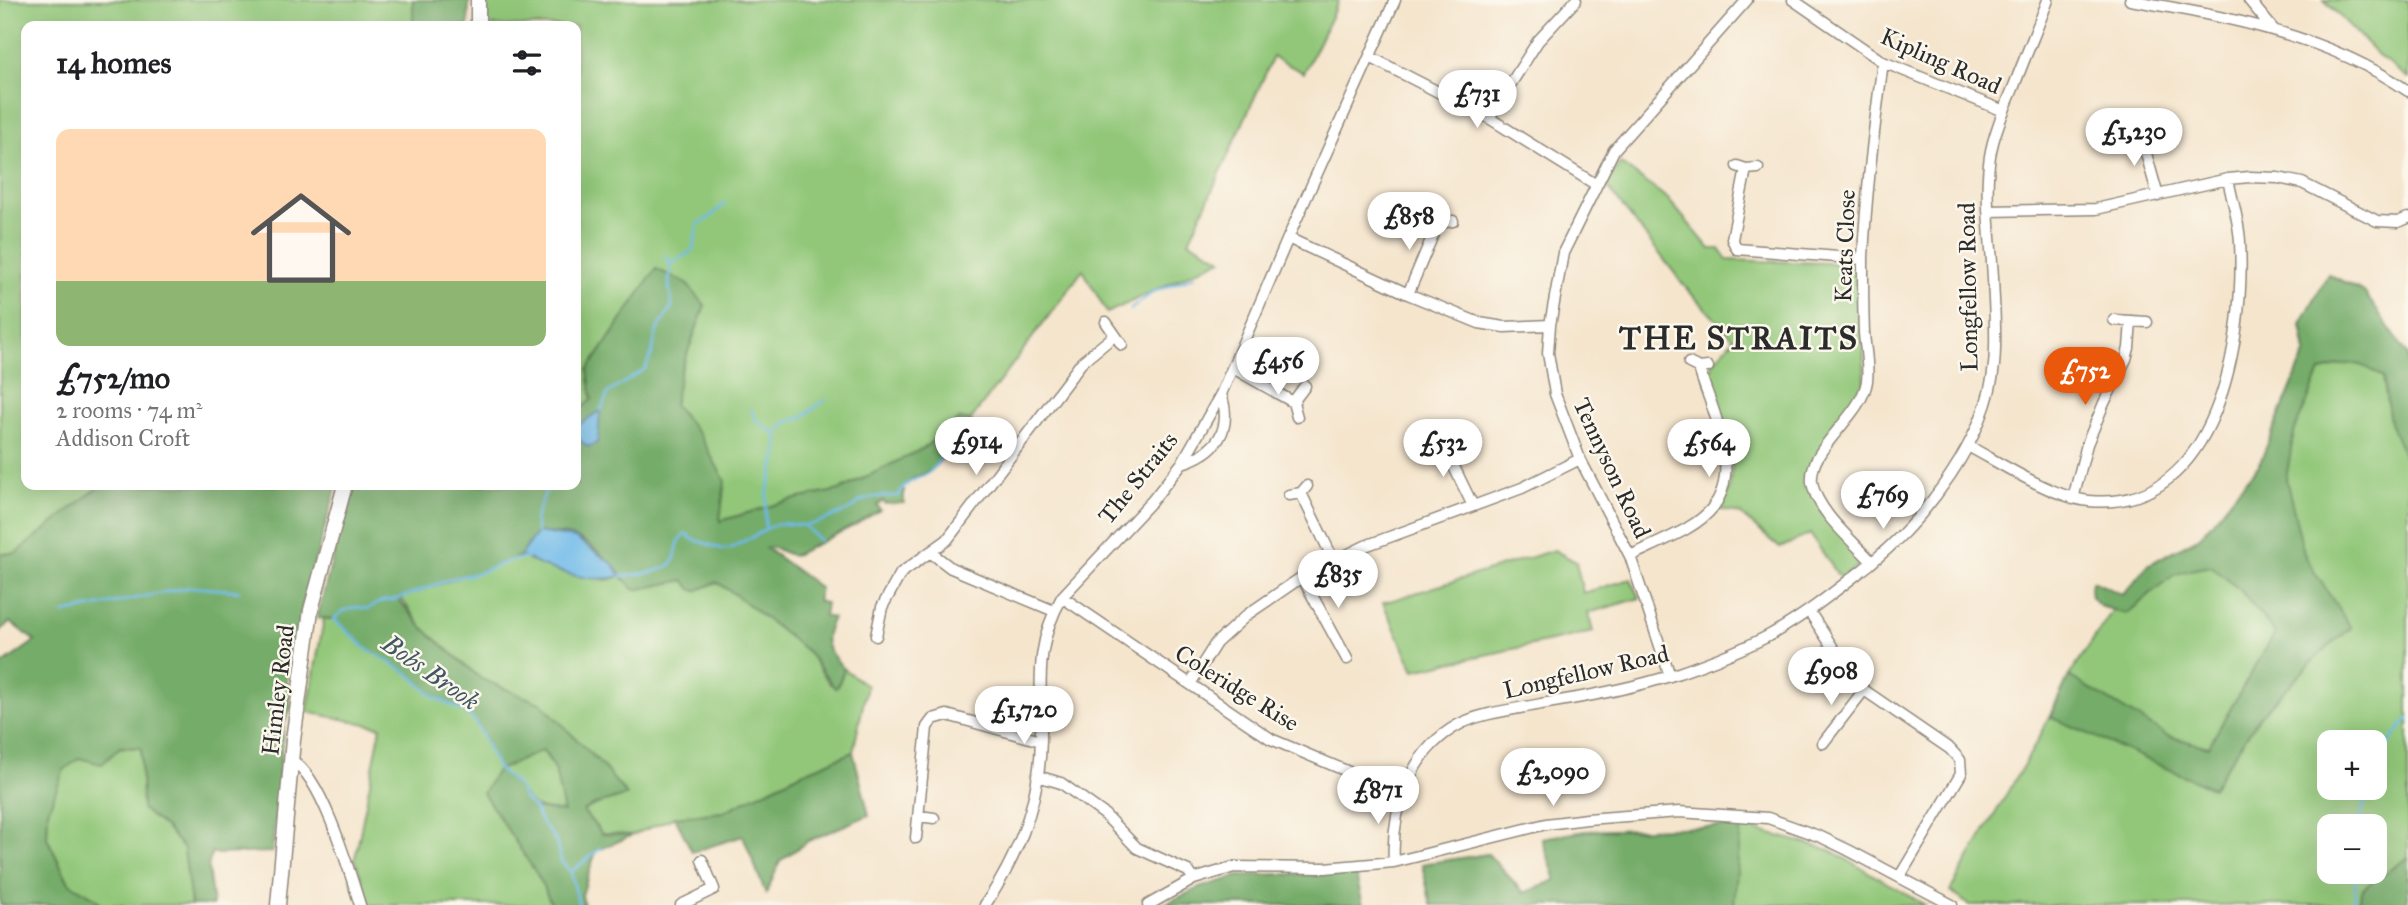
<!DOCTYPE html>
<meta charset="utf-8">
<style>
body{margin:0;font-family:"IM FELL Great Primer",serif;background:#f6f6f6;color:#202124;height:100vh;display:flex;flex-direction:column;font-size:26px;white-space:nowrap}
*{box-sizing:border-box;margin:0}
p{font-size:23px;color:#757577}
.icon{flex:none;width:38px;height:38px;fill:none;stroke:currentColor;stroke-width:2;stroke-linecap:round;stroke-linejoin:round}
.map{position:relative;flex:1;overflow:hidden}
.details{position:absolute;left:21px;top:21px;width:560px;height:469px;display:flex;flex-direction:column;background:#fff;border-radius:14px;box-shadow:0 7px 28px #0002}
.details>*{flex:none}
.controls{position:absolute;left:2317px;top:730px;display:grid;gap:14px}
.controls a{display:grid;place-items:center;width:70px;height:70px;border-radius:14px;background:#fff;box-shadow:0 7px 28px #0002;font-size:35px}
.price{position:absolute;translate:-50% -60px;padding:0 16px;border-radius:24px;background:#fff;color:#222;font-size:23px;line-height:46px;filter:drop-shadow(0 2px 4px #0008)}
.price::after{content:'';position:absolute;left:50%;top:42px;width:21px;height:16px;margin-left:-10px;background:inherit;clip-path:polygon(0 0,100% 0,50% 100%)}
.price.current{background:#ea580c;color:#fff}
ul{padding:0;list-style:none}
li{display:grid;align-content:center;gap:14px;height:371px;padding:0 35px}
li span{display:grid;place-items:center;height:217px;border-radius:14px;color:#555}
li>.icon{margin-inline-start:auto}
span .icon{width:126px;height:126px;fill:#fffc;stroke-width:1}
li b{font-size:30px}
h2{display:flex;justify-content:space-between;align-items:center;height:84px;padding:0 35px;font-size:30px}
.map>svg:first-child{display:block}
.green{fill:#92c779;stroke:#5e7952;stroke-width:2;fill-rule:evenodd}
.forest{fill:#75ac69;stroke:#506c4a;stroke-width:2;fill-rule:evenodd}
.water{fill:#70bbe9;stroke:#4e738a;stroke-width:2}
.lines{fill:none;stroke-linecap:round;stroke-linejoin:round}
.stream{stroke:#70bbe9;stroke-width:2.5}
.minor-casing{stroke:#90887c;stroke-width:13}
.major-casing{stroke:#90887c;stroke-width:17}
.minor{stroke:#fff;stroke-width:10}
.major{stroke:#fff;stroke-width:14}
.labels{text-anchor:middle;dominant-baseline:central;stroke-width:5;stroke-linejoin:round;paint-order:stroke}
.street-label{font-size:24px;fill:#2b2b2b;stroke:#fbf7ec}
.water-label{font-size:26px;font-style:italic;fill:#405664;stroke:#fbf7ec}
.district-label{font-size:32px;font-weight:bold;letter-spacing:2px;fill:#2b2b2b;stroke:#fbf7ec}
</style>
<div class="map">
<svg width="2408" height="905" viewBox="0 0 2408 905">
<rect width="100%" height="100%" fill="#fbf7ec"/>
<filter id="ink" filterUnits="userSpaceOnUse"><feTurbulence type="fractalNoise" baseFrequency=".0143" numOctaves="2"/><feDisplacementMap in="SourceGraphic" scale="14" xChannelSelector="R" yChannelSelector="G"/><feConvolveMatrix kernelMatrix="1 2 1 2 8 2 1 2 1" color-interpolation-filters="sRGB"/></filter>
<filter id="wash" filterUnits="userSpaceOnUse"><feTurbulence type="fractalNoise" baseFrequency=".00686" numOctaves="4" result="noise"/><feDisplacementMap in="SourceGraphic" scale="28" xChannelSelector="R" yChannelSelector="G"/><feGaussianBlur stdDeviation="1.57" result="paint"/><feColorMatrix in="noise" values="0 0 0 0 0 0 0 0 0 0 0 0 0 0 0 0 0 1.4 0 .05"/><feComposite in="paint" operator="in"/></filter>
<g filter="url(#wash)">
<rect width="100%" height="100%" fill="#f5e5cd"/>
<!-- green -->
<path class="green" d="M0 0H413V26H26V485H101L16 553 0 554Z
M485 0H1339L1304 73 1273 57 1189 241 1222 259 1107 313 1083 270 970 421 959 419 924 448 840 490 791 500 720 522 699 434 674 405 680 373 705 305 656 269 588 370 592 399 576 413V26H486Z
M2324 0H2408V78L2381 58Z
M1620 163 1668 199 1710 249H1720L1727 260 1859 264 1865 380 1862 391 1809 480 1860 555 1858 566 1840 578 1810 534 1780 548 1740 514 1722 510 1721 505 1729 490 1732 467 1722 422 1705 378 1707 372 1711 370 1713 362 1734 339 1687 289 1606 185Z
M2328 274 2364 292 2408 355V905H1969L1950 891 2034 747 2069 676 2122 596 2148 565 2200 537 2259 465 2306 352 2301 324ZM2329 742H2375V788H2329ZM2329 826H2375V872H2329Z
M1554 550 1576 562 1583 593 1631 579 1640 598 1588 613 1593 632 1414 670 1383 603Z
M520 556 543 566 607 580 621 576 635 590 684 580 691 589 696 591 716 582 736 595 808 652 830 684 838 686 844 669 867 686 853 752 800 774 723 812 675 817 633 835 602 834 583 811 594 805 626 796 542 704 481 679 422 627 401 598C440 583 480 572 520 556Z
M324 619H334L368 650 408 673 434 697 463 711 475 721 498 769 542 750 555 769 564 812C539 808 530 810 518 786L538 876 552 905H370L355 859 381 727 307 712Z
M120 747 141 748 142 809 166 828 184 849 191 905H102L95 898 69 883 47 838 48 811 63 770 79 758 102 764Z
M1741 826 1830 850 1925 905H1431L1422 864 1488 854 1524 893 1556 880 1542 838 1586 831Z"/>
<!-- forest -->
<path class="forest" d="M413 0H469L468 26H413Z
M656 269 686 283 705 305 680 373 674 405 699 434 725 481 720 521 791 500 840 490 924 448 959 419 970 421 982 430 951 448 932 470 914 478 904 487V503L885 504 883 501 877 505 880 510 853 526 793 556 771 547 766 548 820 588 817 601 826 603 824 616 833 618C820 643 827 649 844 669L838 686 835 688 808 652 736 595 717 582 696 591 691 589 684 580 635 590C616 572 601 548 576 538 565 533 549 534 537 532L520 556 481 572 451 579 398 599 422 627 481 679 542 704 601 764 627 795 594 805 583 811 602 834 633 835 596 851 582 895 584 905H552L538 876 483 793 498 769 475 721 463 711 434 697 408 673 368 650 334 619 317 618 352 485H576V413L592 399 588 370ZM543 750 555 769 564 812 534 808 524 798 518 786 499 770Z
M2328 274 2364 292 2408 355V468L2390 422 2383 378C2359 359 2347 361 2320 372L2294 432 2286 479 2305 557 2351 628 2318 656 2260 716 2212 788 2050 717 2069 676 2168 736 2208 747 2275 633 2241 591 2211 566C2200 568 2184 570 2173 576 2155 587 2142 604 2125 614L2100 606 2091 597 2090 588 2093 581 2123 595 2148 565 2200 537 2259 465 2306 352 2301 324Z
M101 485H337L305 595 287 679 291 708 284 724 272 852 218 854 212 852 208 867 213 905H191L184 849 166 828 142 809 141 748 120 747 102 764 79 758 64 770 48 811 47 838 69 883 95 898 102 905H0V666L35 641 10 622 0 631V554L16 553Z
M853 752 869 815 808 841 780 861 766 894 743 836 692 852 675 817 723 812 800 774Z
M1741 826 1734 905H1431L1422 864 1488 854 1524 893 1556 880 1542 838 1586 831Z
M2408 857V905H2364L2359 901 2363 889Z
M1278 874 1356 875 1363 905H1163L1199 888 1239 876Z"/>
<!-- water -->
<path class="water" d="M601 410C598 421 600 431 597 443L588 447 576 437V427Z
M537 532 575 538 613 564 621 576C596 583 570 575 545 567 536 564 529 558 520 556Z"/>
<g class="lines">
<!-- stream -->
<path class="stream" d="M666 255 670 264
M1130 310 1153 292 1195 276
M601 410 608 393 645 369 652 353 657 330 672 307 669 284 671 264 693 250 698 224 708 219 725 203
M751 410 758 422 776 434
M805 526 820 541
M766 529C788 518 788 527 808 525 813 525 848 511 853 508 856 506 858 502 861 501 874 495 885 496 899 496 904 481 916 480 928 473 936 468 937 461 943 455 953 443 967 436 981 429
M537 532 535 519 548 485
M527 558 511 560 481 572 451 579 397 599 382 601 368 609 357 607 343 611 334 619 368 650 408 673 434 697 463 711 475 721 498 769 518 786 524 798 534 808 542 823 555 839 561 861 571 872 579 905
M621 576C633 575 668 573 674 560 678 551 675 543 684 535H689L690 538 722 549H731C742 539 754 539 765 529 766 517 765 502 768 490 772 472 780 453 777 434L787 422 801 418 825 400
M64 613 191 587 239 591
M2375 773 2392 739 2408 719
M2358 826 2369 788
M571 872 601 848
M2351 905 2355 898 2356 872"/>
</g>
</g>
<g filter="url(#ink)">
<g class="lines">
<defs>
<path id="minor" d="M1793 0 1883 62 2004 111
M2130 0C2226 17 2326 34 2408 91
M2249 0 2273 29
M1370 57 1489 118 1595 184
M1489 118 1538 41 1576 0
M2130 128 2140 132 2150 124
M2140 132 2158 196
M1737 166 1746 169 1758 168
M1746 169 1732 239 1737 249 1863 259
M1988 211 2096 209 2228 179 2250 177 2278 178 2302 183 2377 221 2398 222 2408 218
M1433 213 1438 223 1453 221
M1288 238 1408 294 1479 323 1504 327 1550 325
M1408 294 1438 223
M2114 320 2147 322
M1106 322 1122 345
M1689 363 1699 368 1708 367
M1233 368 1293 402
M1297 417 1293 402 1305 386
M1440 438 1473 506
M1428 442 1440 438 1449 430
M1968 446C2002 464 2052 497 2089 501 2219 513 2245 337 2240 242 2239 221 2232 200 2228 179
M1182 463C1217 452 1233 430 1221 394
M1301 493 1334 561
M1289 495 1301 493 1307 486
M2073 499 2087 444 2104 403 2126 359 2129 348 2131 321
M930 552 951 568 1054 611
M1630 556C1698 524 1744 513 1718 425 1713 405 1704 387 1699 368
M1872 562C1853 541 1816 511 1812 482 1808 447 1862 417 1867 381 1869 365 1865 348 1864 333 1863 308 1863 283 1863 258 1866 192 1874 127 1883 62
M1302 577 1347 659
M1062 597 1271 739 1401 794
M1809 611 1848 671 1864 690 1950 749 1960 760 1961 774 1900 876
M876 636 882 607 901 573 947 540 1082 362 1114 336
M1670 676 1630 556 1580 459 1555 394 1548 353 1550 325 1563 253 1614 150 1747 0
M1190 684 1216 643 1248 614 1302 577 1365 546 1522 488 1580 459
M1823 743 1864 690
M292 761C321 774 350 873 360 905
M1037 776 1061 783 1104 814 1137 848 1188 871 1194 879
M919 816 934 818
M916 838 927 727 933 719 947 715 1041 741
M1394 862C1391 811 1409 752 1458 725 1479 713 1517 709 1541 704 1586 697 1630 689 1673 675 1705 664 1740 651 1770 635 1806 615 1838 589 1870 564 1926 518 1987 439 1994 365 1997 336 1994 307 1993 278 1991 238 1984 196 1990 156 1994 132 2005 108 2014 86 2025 57 2037 29 2048 0
M681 905 714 889 702 860
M985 905C1019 855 1040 800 1041 739 1042 684 1033 649 1062 597L1152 501 1182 463 1221 394 1288 238 1395 0
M1148 905 1194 879 1234 867 1325 868 1394 862 1546 824 1587 819 1679 812 1768 818 1821 837 1848 850 1952 905"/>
<path id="major" d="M478 0V26
M278 905 293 740 311 610 345 485"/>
</defs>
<!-- minor casing -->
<use href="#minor" class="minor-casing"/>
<!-- major casing -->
<use href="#major" class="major-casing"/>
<!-- minor -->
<use href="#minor" class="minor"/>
<!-- major -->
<use href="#major" class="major"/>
</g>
</g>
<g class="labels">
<!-- street labels -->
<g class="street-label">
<text transform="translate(1941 61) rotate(24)">Kipling Road</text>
<text transform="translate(1845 246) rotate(-88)">Keats Close</text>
<text transform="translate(1968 287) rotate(-91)">Longfellow Road</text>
<text transform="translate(1612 468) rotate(65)">Tennyson Road</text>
<text transform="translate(1138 478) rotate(-51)">The Straits</text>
<text transform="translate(1586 672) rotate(-13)">Longfellow Road</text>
<text transform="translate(1237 688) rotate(32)">Coleridge Rise</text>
<text transform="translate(278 690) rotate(-83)">Himley Road</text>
</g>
<!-- water labels -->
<g class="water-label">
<text transform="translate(431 672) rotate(35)">Bobs Brook</text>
</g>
<!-- district labels -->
<g class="district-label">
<text x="1739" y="338">THE STRAITS</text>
</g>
</g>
</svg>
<div class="controls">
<a>+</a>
<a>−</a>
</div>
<b class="price" style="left:1477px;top:130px">£731</b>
<b class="price" style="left:2134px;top:168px">£1,230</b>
<b class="price" style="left:1409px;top:252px">£858</b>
<b class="price" style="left:1278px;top:397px">£456</b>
<b class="price current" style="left:2085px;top:407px">£752</b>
<b class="price" style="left:976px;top:477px">£914</b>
<b class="price" style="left:1443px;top:479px">£532</b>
<b class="price" style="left:1709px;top:479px">£564</b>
<b class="price" style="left:1883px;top:531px">£769</b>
<b class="price" style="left:1338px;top:610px">£835</b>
<b class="price" style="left:1831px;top:707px">£908</b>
<b class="price" style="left:1024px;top:746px">£1,720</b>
<b class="price" style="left:1553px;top:808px">£2,090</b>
<b class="price" style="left:1378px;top:826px">£871</b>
<section class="details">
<h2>14 homes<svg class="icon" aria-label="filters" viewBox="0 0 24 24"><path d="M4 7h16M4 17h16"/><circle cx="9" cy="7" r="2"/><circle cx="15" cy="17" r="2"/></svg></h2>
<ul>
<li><span style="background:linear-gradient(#ffd9b3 70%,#8fb573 0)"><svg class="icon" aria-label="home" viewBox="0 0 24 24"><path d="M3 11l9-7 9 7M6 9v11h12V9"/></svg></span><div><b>£752/mo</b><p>2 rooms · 74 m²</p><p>Addison Croft</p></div></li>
</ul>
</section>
</div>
